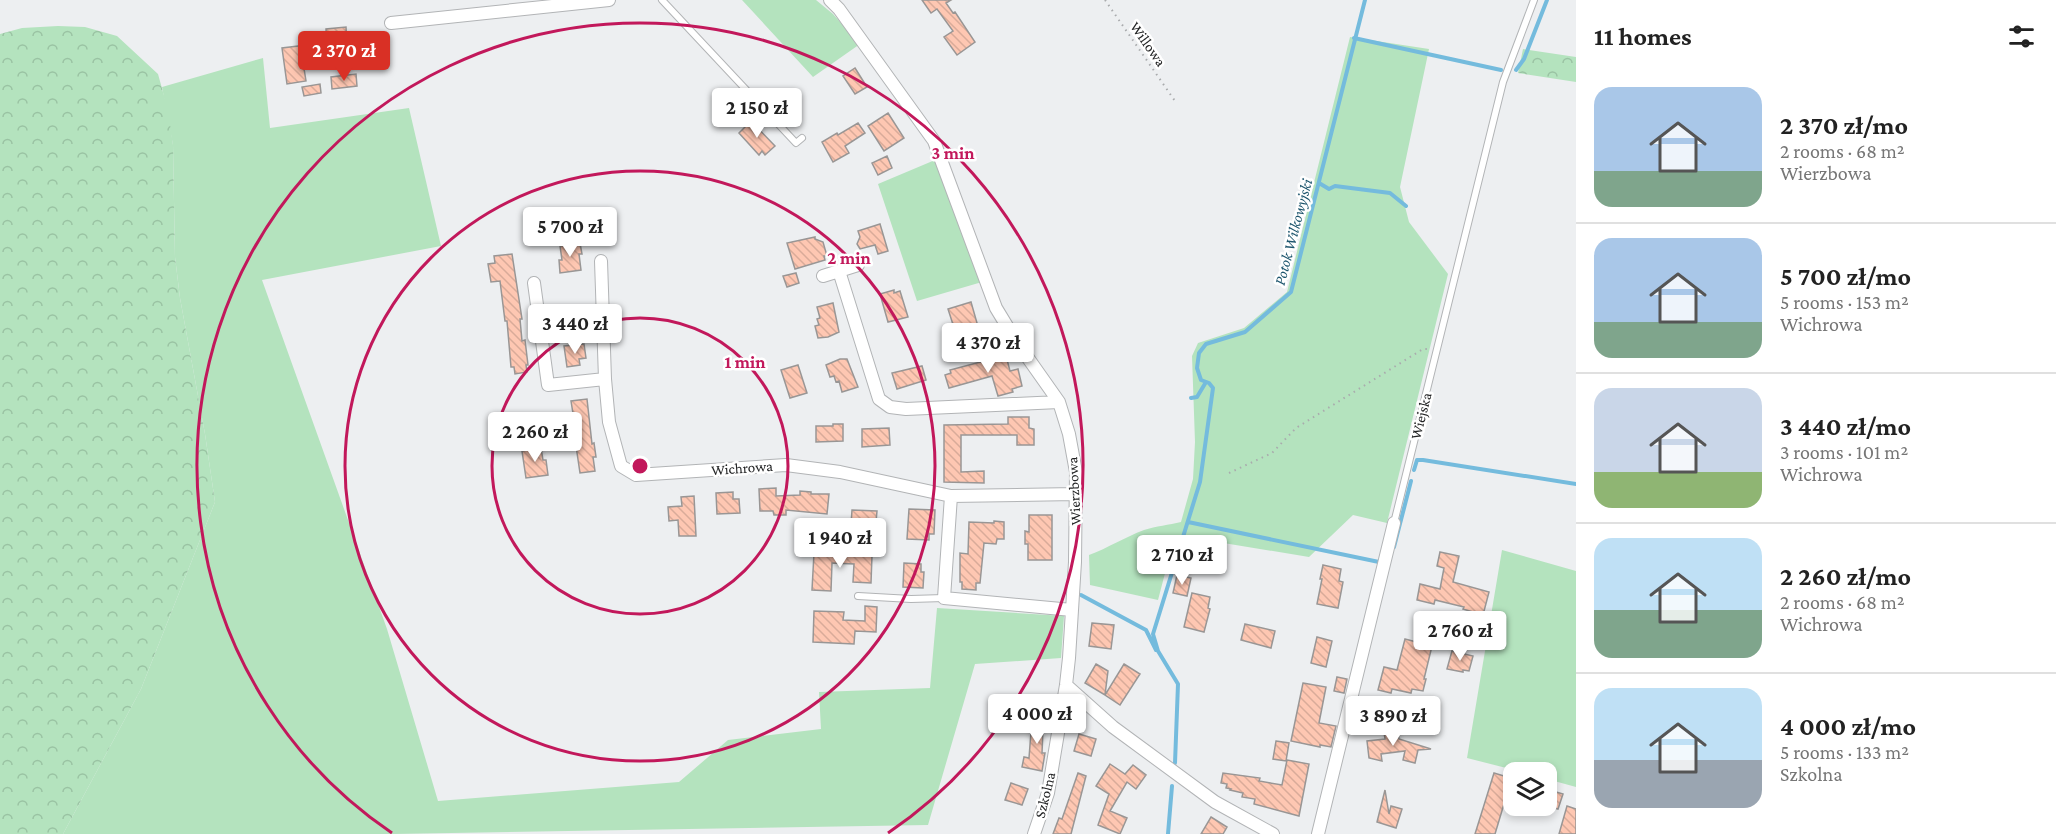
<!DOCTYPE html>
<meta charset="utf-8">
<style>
body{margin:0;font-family:"Crimson Pro",serif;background:#f6f6f6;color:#222;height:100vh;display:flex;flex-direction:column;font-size:22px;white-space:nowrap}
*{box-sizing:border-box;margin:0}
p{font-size:20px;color:#767676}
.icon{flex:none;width:33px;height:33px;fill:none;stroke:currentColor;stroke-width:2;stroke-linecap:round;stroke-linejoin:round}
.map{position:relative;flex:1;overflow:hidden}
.details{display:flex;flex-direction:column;background:#fff;width:480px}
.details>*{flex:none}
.controls{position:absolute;left:1503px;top:762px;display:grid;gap:12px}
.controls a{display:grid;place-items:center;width:54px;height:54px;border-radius:12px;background:#fff;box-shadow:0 3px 9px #0003;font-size:30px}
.price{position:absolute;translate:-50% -51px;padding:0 14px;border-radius:6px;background:#fff;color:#222;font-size:20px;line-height:39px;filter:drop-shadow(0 2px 3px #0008)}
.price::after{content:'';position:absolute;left:50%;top:36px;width:18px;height:14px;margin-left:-9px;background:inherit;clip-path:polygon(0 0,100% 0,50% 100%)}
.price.current{background:#d93025;color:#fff}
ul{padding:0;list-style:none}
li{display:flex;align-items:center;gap:18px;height:150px;padding:0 18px}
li+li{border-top:2px solid #e0e0e0}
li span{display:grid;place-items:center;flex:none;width:168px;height:120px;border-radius:18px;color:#555}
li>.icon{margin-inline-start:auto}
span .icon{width:72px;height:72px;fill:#fffc;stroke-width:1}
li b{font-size:26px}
h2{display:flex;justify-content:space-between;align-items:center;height:72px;padding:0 18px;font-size:26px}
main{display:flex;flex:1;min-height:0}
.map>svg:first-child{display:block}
.green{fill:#b4e3be}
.forest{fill:url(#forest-crowns)}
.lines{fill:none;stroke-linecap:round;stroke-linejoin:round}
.stream{stroke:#74bbdd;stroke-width:4}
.building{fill:url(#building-back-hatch);stroke:#999695;stroke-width:1.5}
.lane-casing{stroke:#b2b4b6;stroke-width:8}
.street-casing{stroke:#b2b4b6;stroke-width:14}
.path{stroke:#a9abad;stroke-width:2;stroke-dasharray:1.5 4.5;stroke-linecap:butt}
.lane{stroke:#fff;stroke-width:6}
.street{stroke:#fff;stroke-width:12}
.ring{fill:none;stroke:#c2185b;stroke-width:3}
.labels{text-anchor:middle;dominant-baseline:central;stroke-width:5;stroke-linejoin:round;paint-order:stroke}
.street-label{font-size:15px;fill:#232425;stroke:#fff}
.water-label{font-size:16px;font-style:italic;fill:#1d556d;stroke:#fff}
.centre{fill:#c2185b;stroke:#fff;stroke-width:3}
.ring-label{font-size:18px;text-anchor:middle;font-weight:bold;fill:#c2185b;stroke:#fff;stroke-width:5;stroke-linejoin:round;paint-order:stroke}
</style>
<main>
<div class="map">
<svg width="1576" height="834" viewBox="0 0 1576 834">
<defs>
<pattern id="forest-crowns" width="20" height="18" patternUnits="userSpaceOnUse" patternTransform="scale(1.5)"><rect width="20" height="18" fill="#b4e3be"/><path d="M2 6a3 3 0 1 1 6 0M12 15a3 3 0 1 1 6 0" fill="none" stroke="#9ac3a3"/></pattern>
<pattern id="building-back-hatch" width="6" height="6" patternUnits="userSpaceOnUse" patternTransform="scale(1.5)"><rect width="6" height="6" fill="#fec7b2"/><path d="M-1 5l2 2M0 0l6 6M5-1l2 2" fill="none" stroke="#d9ab99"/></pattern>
</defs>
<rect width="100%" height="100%" fill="#edeff1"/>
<!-- green -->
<path class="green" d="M742 0H816L833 14 860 44 813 77Z
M1350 37 1429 49 1400 187 1409 222 1448 274 1387 523 1353 515 1309 557 1175 535 1158 600 1090 585 1089 555C1108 548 1125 537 1144 530 1156 526 1169 525 1181 522L1193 479 1195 442 1192 356 1198 343 1244 328 1287 292Z
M263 58 270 128 409 108 441 246 262 280 387 629 438 801 679 782 728 740 821 729 819 692 930 688 937 608 1064 616 1061 658 975 664 928 825 393 834H63L141 689 215 502 205 434 180 298 175 257 173 145 162 87Z
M935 160 982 282 917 301 878 184Z
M1502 550 1576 571V787L1547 779 1546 772H1522L1467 758Z"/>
<!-- forest -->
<path class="forest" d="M58 26 85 27 117 36 158 74 168 110 173 145 175 257 180 298 205 434 215 502 141 689 63 834H0V34L22 28Z
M1523 49 1576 57V82L1518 73Z"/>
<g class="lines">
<!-- stream -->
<path class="stream" d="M1354 38 1501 70
M1516 70 1524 59 1547 0
M1319 183 1329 189 1335 186 1390 193 1406 206
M1191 398 1197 397 1206 382
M1414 470 1417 460H1423L1576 484
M1188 522 1379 562
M1394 547 1411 481
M1081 595 1146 630 1156 650
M1175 763 1178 684 1158 651 1153 634 1200 482 1213 388 1209 383 1201 380 1197 368 1199 353 1206 344 1245 332 1291 292 1365 0
M1168 834 1172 786"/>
</g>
<!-- building -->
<path class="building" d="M922 0H951L946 3 953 13 955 12 975 42 957 55 944 37 953 31 937 9 931 13Z
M346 27 347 46 327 47 326 29Z
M323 43 324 53 302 56 306 81 287 84 282 48Z
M385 56 386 67 372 68 371 57Z
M855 68 867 87 855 94 843 76Z
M356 74 357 86 332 89 331 77Z
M320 84 321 93 304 96 302 87Z
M888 113 904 138 884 151 868 126Z
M751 121 775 146 765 155 762 151 759 155 739 133Z
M858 123 865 133 845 146 849 153 833 162 822 142 837 133 838 135Z
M887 156 892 168 878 175 872 163Z
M880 224 888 251 878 254 875 245 860 249 857 244 860 237 858 231Z
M815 237V239L823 242 827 256H824L825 260 795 269 787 243Z
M580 243 582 254H579L581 270 560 273 559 260H562L560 246Z
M512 254 522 319H520L522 341 525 340 528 365H526L527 372 515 374 514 367H511L507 321H505L500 281 491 282 488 264 495 263 494 256Z
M796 273 799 283 787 287 783 276Z
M894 290V293L900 291 908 317 888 322 880 294Z
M971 302 979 330 957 337 948 309Z
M833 303 839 332 828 337 818 338 815 326 819 325 817 319 820 318 817 307Z
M584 344 586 358 579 359 580 365 567 367 564 346Z
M1005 352 1010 371 1018 369 1022 386 1012 389 1013 392 998 396 992 376 949 388 945 375 951 373 950 370 988 360 987 358Z
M840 359H847L858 387 842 392 839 381 836 382 834 376 830 377 826 365Z
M798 365 807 393 790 398 781 370Z
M922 366 926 380 897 389 892 373Z
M587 399 592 444 594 443 596 457H593L595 471 580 473 576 446 578 445 571 401Z
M1008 417H1029V428L1034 429V445H1017V435H961V472L984 471V483L944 482V425L1008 424Z
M833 424H843V441L816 442V426H833Z
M889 428 890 445 862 447V429Z
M541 448 543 460H546L548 475 526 478 522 451Z
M776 488V496L800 495V491L811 492V494H829L827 514 786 510V515H774L773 511H760L759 489Z
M733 492V499H739L740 513 717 514 716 493Z
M694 496 696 536H679L678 520 669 521 668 507 682 506 681 497Z
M909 509 935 510 934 534H929V540L907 539Z
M852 510 877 511 876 522 872 521 871 526 851 525Z
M1029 515H1052V560H1028V544H1025V531L1029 532Z
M994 521 1004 522V539H997L996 544 984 543 980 583H976V590L962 589V582H960V553L968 554 969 522 994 523Z
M833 550 845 551V554L872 556 871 583 853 582 854 564 832 563 831 591 812 590 814 553 833 554Z
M1440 552 1459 556 1453 582 1489 592 1483 615 1463 609 1464 607 1435 600 1434 604 1417 600 1420 584 1440 589 1444 568 1437 566Z
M904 563 921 564V572H924L923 588 903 587Z
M1323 565 1341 569 1339 581 1343 582 1338 608 1317 604 1322 579H1320Z
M1177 575 1191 578 1187 596 1173 593Z
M1192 593 1210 597 1208 608 1210 609 1204 632 1184 627Z
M865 606 877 607 876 632 855 631 854 644 813 642 814 611 844 612 843 620 865 621Z
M1092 623 1114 625 1111 649 1089 646Z
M1245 624 1275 631 1271 648 1241 640Z
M1317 637 1332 641 1326 667 1311 663Z
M1405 639 1432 646 1424 679H1426L1423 691 1412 689 1411 693 1392 689 1391 693 1378 690 1384 667 1397 670Z
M1452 651 1473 656 1469 671 1463 670V672L1447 669Z
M1096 664 1108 671 1105 695 1085 683Z
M1124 664 1140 674 1120 705 1105 695Z
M1337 677 1347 679 1344 693 1334 691Z
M1303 683 1326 687 1319 723 1336 726 1331 747 1320 745V747L1291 741Z
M1001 700 1020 701 1019 721 1004 720V714H1001Z
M1032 719 1051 720 1050 730H1043L1042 753H1045L1042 771 1022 767 1024 757 1029 758Z
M1398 731 1399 739 1431 749 1418 750 1415 763 1403 760 1405 751 1381 754 1382 761 1369 758 1367 741 1385 739 1384 732Z
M1079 734 1096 739 1091 756 1074 751Z
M1276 741 1289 743 1286 761 1273 759Z
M1287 760 1309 764 1299 816 1254 804 1255 799 1242 797 1243 793 1230 790 1231 789 1226 788 1227 784 1221 783 1223 773 1260 778 1259 781 1282 785Z
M1110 764 1125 774 1133 765 1146 775 1136 789 1127 782 1110 811 1127 818 1120 834 1098 825 1109 794 1096 786Z
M1078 773 1086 776 1071 834H1053L1059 818 1062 819Z
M1494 773 1514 779V796L1507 794 1495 834H1475Z
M1011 783 1028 789 1022 805 1005 800Z
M1546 789 1563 794 1558 809 1546 806Z
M1385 790 1389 814 1391 806 1402 809 1396 828 1377 822Z
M1567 806 1576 809V834H1559Z
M1211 817 1227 827 1223 834H1201Z"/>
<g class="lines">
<defs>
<path id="lane" d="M662 0 796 143 802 138
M1394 523 1503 82 1534 0
M858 596 911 599 944 598"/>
<path id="street" d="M830 0 839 9 934 141 996 308 1016 341 1059 402 1069 434 1076 472 1075 562 1069 658 1066 685 1048 793 1034 834
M391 23 609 0
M601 261 605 379
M839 271 879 399 890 407 906 409 1059 402
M823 276 858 265
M534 283 548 385 605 379 609 422 621 466 636 475 786 465 840 472 951 496 1076 494
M951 496 944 598 1072 610
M1066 685 1113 727 1215 802 1273 834
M1318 834 1394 523"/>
</defs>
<!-- lane casing -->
<use href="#lane" class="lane-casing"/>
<!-- street casing -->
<use href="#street" class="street-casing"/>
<!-- path -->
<path class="path" d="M1105 0 1175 101
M1229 473 1272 453 1296 428 1423 349H1427"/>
<!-- lane -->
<use href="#lane" class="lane"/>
<!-- street -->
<use href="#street" class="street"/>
</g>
<!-- distance rings -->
<g class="ring">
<circle cx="640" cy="466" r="148"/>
<circle cx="640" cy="466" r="295"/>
<path d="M392 833A443 443 0 1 1 888 833"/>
</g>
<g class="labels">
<!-- street labels -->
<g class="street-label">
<text transform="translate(1148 44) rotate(55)">Willowa</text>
<text transform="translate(1421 416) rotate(-76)">Wiejska</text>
<text transform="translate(742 468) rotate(-4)">Wichrowa</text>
<text transform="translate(1074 491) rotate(-93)">Wierzbowa</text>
<text transform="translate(1045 795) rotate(-76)">Szkolna</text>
</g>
<!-- water labels -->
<g class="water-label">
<text transform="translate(1293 232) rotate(-75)">Potok Wilkowyjski</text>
</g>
</g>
<circle cx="640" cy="466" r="9" class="centre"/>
<g class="ring-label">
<text x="953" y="159">3 min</text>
<text x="849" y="264">2 min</text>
<text x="745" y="368">1 min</text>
</g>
</svg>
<div class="controls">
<a><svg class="icon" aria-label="layers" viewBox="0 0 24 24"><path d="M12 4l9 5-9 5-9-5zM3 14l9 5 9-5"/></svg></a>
</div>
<b class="price current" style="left:344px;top:82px">2 370 zł</b>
<b class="price" style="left:757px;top:139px">2 150 zł</b>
<b class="price" style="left:570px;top:258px">5 700 zł</b>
<b class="price" style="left:575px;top:355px">3 440 zł</b>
<b class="price" style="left:988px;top:374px">4 370 zł</b>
<b class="price" style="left:535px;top:463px">2 260 zł</b>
<b class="price" style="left:840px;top:569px">1 940 zł</b>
<b class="price" style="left:1182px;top:586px">2 710 zł</b>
<b class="price" style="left:1460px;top:662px">2 760 zł</b>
<b class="price" style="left:1037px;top:745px">4 000 zł</b>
<b class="price" style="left:1393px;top:747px">3 890 zł</b>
</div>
<section class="details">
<h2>11 homes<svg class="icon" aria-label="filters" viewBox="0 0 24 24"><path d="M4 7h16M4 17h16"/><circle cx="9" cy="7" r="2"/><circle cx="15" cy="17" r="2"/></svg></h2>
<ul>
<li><span style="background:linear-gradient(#a9c7e8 70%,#7fa58c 0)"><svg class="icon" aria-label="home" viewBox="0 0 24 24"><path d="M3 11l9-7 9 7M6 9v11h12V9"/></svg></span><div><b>2 370 zł/mo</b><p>2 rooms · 68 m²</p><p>Wierzbowa</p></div></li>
<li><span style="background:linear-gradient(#a9c7e8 70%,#7fa58c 0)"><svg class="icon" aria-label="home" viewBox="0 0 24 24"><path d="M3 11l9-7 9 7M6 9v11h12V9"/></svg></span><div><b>5 700 zł/mo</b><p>5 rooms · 153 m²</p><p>Wichrowa</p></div></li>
<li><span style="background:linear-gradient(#c9d6e8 70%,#8fb573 0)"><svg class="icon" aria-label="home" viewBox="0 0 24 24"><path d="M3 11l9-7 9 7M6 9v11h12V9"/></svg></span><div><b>3 440 zł/mo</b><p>3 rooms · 101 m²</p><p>Wichrowa</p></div></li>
<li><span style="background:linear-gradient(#bfe0f5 60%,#7fa58c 0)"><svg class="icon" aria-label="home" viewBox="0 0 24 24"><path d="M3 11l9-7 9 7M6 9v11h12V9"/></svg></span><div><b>2 260 zł/mo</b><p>2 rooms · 68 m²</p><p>Wichrowa</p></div></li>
<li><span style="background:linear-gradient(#bfe0f5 60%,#9aa5b1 0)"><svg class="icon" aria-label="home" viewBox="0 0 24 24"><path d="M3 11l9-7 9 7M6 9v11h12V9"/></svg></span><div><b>4 000 zł/mo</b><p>5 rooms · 133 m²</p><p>Szkolna</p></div></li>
</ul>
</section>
</main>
